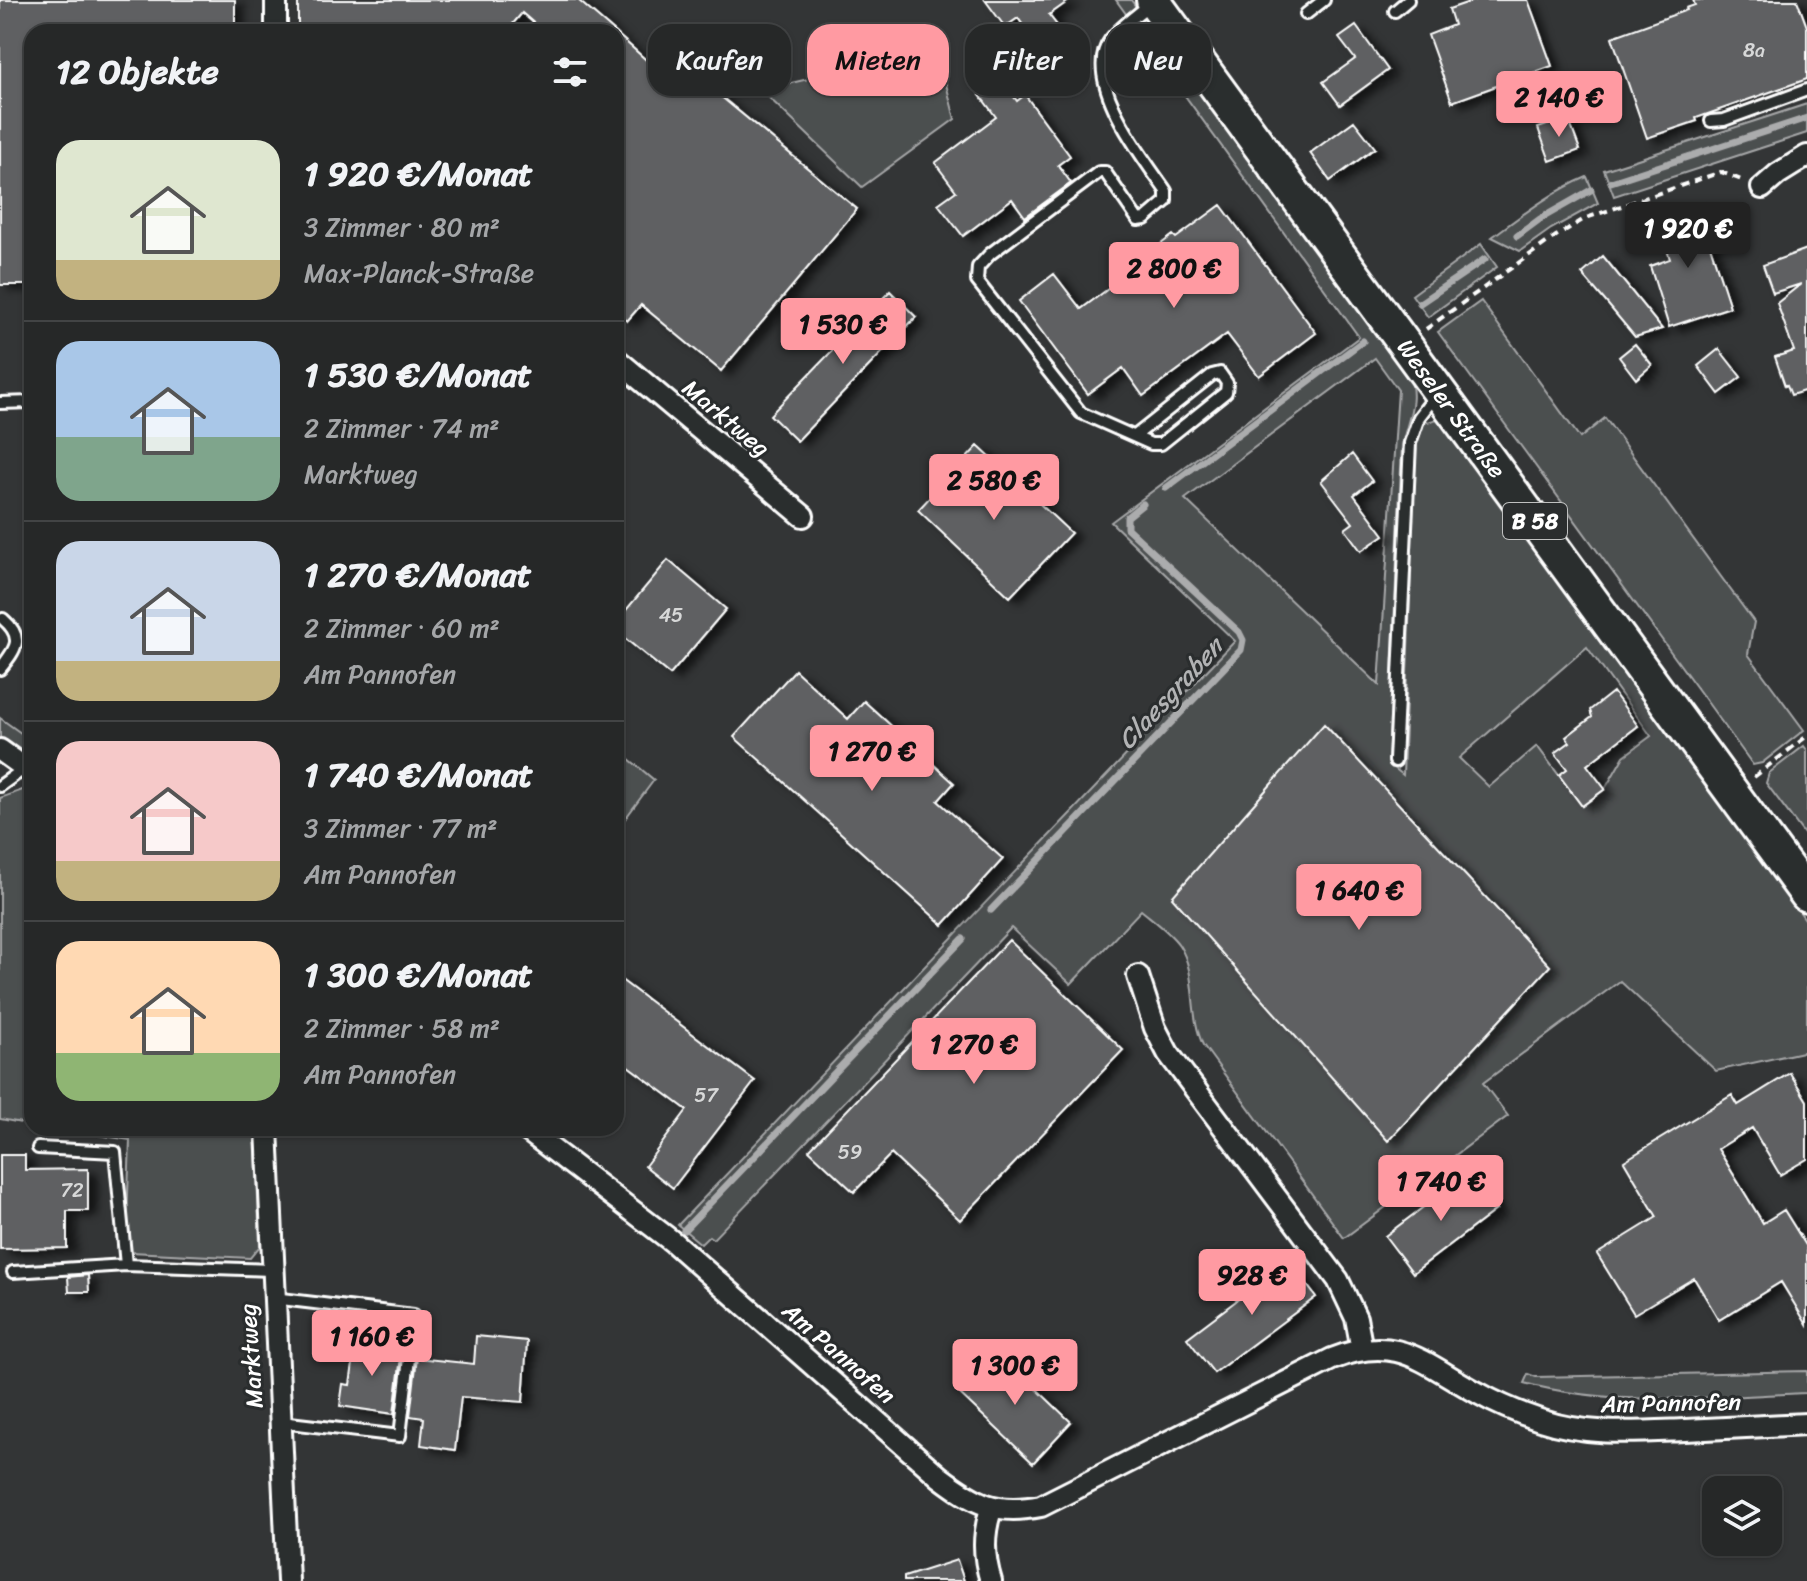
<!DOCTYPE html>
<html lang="de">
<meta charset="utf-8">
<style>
body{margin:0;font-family:Sriracha,sans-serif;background:#323434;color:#f1f3f6;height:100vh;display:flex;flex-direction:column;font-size:30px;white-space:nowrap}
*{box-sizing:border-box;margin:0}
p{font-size:26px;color:#a4a6a8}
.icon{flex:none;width:44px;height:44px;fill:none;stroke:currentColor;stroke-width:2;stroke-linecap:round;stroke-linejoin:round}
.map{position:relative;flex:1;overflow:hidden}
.details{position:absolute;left:24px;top:24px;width:600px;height:1112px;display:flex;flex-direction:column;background:#262828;border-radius:24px;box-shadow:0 2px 6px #0004,0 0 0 2px #424445}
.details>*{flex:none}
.banner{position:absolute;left:648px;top:24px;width:760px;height:72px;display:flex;gap:16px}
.tools{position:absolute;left:1702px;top:1476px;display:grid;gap:16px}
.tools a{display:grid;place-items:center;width:80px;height:80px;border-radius:16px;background:#262828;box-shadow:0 2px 6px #0004,0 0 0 2px #424445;font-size:40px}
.price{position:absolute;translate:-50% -68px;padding:0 18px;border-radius:8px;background:#ff9aa2;color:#111;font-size:26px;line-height:52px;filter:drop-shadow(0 2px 4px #0008)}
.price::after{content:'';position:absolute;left:50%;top:48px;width:24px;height:18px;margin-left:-12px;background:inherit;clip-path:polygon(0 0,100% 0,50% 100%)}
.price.on{background:#222;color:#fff}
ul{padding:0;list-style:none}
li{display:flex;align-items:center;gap:24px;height:200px;padding:0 32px}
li+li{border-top:2px solid #424445}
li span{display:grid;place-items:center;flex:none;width:224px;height:160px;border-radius:24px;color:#555}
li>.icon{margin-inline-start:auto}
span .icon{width:96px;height:96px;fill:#fffc;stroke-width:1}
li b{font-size:34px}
h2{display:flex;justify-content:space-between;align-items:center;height:96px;padding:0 32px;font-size:34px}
.chip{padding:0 28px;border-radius:24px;background:#262828;box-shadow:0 2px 6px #0004,0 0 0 2px #424445;font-size:28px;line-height:72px}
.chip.on{background:#ff9aa2;color:#111}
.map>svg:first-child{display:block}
.green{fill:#4c4f50;stroke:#a6a7a8;stroke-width:2;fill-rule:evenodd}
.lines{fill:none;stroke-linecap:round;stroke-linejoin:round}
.stream{stroke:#abacad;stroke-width:7}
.building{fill:#5f6162;stroke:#fff;stroke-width:2;filter:url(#shadow)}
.lane-casing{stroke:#fff;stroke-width:16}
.street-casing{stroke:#fff;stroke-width:26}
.primary-casing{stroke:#fff;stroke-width:38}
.path{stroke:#fff;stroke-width:4;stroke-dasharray:8 6;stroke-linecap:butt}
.lane{stroke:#2a2d2e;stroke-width:10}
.street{stroke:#2a2d2e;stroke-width:20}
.primary{stroke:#2a2d2e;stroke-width:32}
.labels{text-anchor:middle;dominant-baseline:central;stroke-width:6;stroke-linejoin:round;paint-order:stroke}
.number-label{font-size:20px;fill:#d7d8d8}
.shield{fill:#2a2d2e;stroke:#bfc0c0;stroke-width:2}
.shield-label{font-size:22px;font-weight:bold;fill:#fff}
.street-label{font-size:24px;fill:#fff;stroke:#2a2d2e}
.water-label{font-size:26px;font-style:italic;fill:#b2b3b4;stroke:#2a2d2e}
</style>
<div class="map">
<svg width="1807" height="1581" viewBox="0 0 1807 1581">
<defs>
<filter id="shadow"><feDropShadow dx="9" dy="5" stdDeviation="4" flood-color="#0009"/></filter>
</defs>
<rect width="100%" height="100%" fill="#333536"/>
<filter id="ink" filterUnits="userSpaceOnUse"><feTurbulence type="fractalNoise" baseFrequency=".0125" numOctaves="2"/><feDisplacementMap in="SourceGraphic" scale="16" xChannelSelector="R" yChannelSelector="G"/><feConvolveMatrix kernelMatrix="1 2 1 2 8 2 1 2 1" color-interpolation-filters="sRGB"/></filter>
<g filter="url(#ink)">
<!-- green -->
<path class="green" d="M1116 0H1131L1409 375C1419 401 1407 420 1402 445L1388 763 1403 775 1416 447 1424 423 1437 419 1450 427 1807 922V1051L1716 1071 1620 981 1483 1083 1508 1116 1344 1238 1203 1045C1188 1014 1198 974 1179 945 1170 932 1153 920 1141 910L1071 984 1011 928 713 1239 709 1236 701 1244 678 1225 1235 641 1111 522 1359 337ZM1375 358 1398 390 1379 685 1185 499ZM1587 647 1651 736 1624 756 1605 789 1582 806 1537 746 1489 787 1459 758Z
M937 49 955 119 862 187 761 90Z
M1807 104V133L1614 196 1604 170Z
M1587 177 1598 203 1551 229 1520 251 1492 237C1522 215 1553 191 1587 177Z
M1481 244 1497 267 1428 317 1412 295Z
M1481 301 1580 438 1605 418 1754 622 1748 654 1804 730 1762 763 1753 765 1438 332Z
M0 718 32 741V760L0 737Z
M1804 746 1807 750V838L1766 783 1769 773Z
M616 748 654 780 616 831Z
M31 787H32V1125L0 1119V798Z
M54 1128H255L260 1246 250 1258 131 1252 126 1248 130 1140Z
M1807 1371V1393C1712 1397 1617 1408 1524 1383L1528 1374 1536 1377Z"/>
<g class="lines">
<!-- stream -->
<path class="stream" d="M1611 182 1807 118
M1517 236 1540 219 1591 190
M1420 303 1485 259
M1166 488 1363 341
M991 910 1241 650 1243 640 1239 632 1127 528V517L1143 504
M684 1230 963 939"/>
</g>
<!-- building -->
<path class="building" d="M0 0H235V32H32V285H0Z
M298 0H578L615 32H544L522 13 506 32H298Z
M985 0H1070L1049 15 1063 33 1043 48 1034 36 1032 38 1018 18 1005 27Z
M1475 0H1528L1552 66 1452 102 1428 35 1454 25 1449 9Z
M1693 0H1797L1807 27V79L1696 118 1697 121 1647 138 1612 37 1687 10 1686 8 1695 5Z
M1356 26 1388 70 1340 105 1323 82 1355 59 1339 38Z
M616 33 654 67 667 52 857 209 721 371 641 305 627 321 616 312Z
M889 41 893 60 866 66 861 47Z
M997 74 1017 101 1025 95 1070 156 1058 165 1071 183 1025 217 1012 199 963 236 938 204 956 191 935 163 996 117 976 90Z
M1568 118 1580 150 1550 161 1538 128Z
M1354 121 1375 148 1330 181 1310 153Z
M1221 205 1316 333 1259 376 1227 334 1143 396 1123 368 1088 394 1019 301 1054 274 1081 309 1112 286 1110 282 1173 235 1176 238Z
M1697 206 1730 307 1669 327 1650 266 1670 259 1657 219Z
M1807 249V390L1791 395 1787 385 1785 386 1775 357 1794 351 1777 303 1801 284 1773 293 1763 265Z
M1603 256 1662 329 1635 337 1605 301 1582 274Z
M890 291 916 317 797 441 770 415Z
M1635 344 1652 365 1636 379 1619 357Z
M1719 349 1741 377 1719 394 1698 366Z
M978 446 1071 533 1010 597 918 510Z
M1352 454 1372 481 1354 495 1384 535 1361 551 1345 529 1353 523 1321 481Z
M668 560 726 609 670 675 616 631V622Z
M795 670 848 719 864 701 954 783 938 801 1003 859 943 925 734 737Z
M1613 692 1638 726 1587 765 1605 789 1582 806 1559 775 1567 769 1555 753 1570 742 1566 737 1592 717 1590 710Z
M1324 724 1550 966 1388 1141 1172 897Z
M1009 940 1123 1050 960 1220 891 1154 854 1192 809 1150Z
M616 976 755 1081 673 1188 645 1166 687 1110 616 1057Z
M1790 1073 1807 1101V1159L1780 1175 1752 1128 1718 1149 1763 1223 1784 1210 1807 1247V1325L1781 1282 1719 1320 1694 1278 1634 1314 1597 1254 1657 1217 1624 1161 1732 1095 1738 1105Z
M0 1155H25V1170L88 1169V1211H67V1248L0 1249Z
M1470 1172 1497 1209 1413 1273 1385 1236Z
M1289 1261 1316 1297 1214 1373 1187 1338Z
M88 1275 89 1292H69L68 1277Z
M372 1332 386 1346 385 1354 401 1356 394 1414 340 1406 343 1384 350 1385 356 1342Z
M476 1336 527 1341 523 1402 461 1397 455 1450 421 1445 424 1418 410 1416 417 1358 474 1364Z
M997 1351 1071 1422 1033 1463 958 1392Z
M957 1560 964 1581H904V1577Z"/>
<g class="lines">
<defs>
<path id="lane" d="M1395 11 1408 0
M1306 14 1324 0
M1711 121 1724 120 1807 90
M0 403 32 402
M1135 436 1212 375 1220 373 1227 383 1226 392 1161 444H1151L1081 413 977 281 978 267 990 254 1099 172H1105L1138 220 1145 219 1166 201V191C1144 159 1081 80 1110 40 1120 26 1139 14 1152 2
M0 669C16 649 25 638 3 619
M1395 761 1410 443 1419 417 1436 395
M0 786 25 768
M38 1148 115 1152 126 1265 271 1270
M13 1272 126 1265
M273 1298 414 1315 400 1436 281 1422"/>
<path id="street" d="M276 32V0
M1762 188 1778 174 1807 156
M616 359 803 516
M0 750 32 773
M1138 976 1155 1028 1168 1053 1338 1280 1356 1318 1362 1350
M267 1128 288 1581
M524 1128 673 1242 940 1477C976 1504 995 1515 1041 1506L1332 1359C1398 1332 1424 1364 1478 1393 1497 1404 1519 1413 1540 1420 1587 1436 1636 1432 1685 1430 1726 1428 1766 1426 1807 1424
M991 1509C983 1535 983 1555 991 1581"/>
<g id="primary">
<path id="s1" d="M1153 0 1807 895"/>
</g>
</defs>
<!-- lane casing -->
<use href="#lane" class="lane-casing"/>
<!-- street casing -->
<use href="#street" class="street-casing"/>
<!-- primary casing -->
<use href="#primary" class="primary-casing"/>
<!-- path -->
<path class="path" d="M1426 329 1556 236 1586 218 1721 172 1744 181
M1754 777 1807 736"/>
<!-- lane -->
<use href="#lane" class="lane"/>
<!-- street -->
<use href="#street" class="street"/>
<!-- primary -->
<use href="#primary" class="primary"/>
</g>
</g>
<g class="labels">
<!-- number labels -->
<g class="number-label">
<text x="1754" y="50">8a</text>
<text x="671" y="615">45</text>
<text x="706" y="1095">57</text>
<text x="850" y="1152">59</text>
<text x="72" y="1190">72</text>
</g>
<!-- shield labels -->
<rect class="shield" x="1503" y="503" width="64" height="36" rx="6"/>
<g class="shield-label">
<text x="1535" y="521">B 58</text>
</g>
<!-- street labels -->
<g class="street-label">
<text stroke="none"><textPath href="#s1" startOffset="506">Weseler Straße</textPath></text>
<text transform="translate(726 418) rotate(40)">Marktweg</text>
<text transform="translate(839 1353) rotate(41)">Am Pannofen</text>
<text transform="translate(251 1356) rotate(-94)">Marktweg</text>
<text transform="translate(1671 1403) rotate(-1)">Am Pannofen</text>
</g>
<!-- water labels -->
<g class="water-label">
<text transform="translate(1170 693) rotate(-47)">Claesgraben</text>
</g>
</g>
</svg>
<div class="tools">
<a><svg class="icon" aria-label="layers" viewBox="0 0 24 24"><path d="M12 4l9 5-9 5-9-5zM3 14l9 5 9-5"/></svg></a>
</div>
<b class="price" style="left:1559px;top:139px">2 140 €</b>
<b class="price on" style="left:1688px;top:270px">1 920 €</b>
<b class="price" style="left:1174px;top:310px">2 800 €</b>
<b class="price" style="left:843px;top:366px">1 530 €</b>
<b class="price" style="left:994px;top:522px">2 580 €</b>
<b class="price" style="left:872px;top:793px">1 270 €</b>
<b class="price" style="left:1359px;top:932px">1 640 €</b>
<b class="price" style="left:974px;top:1086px">1 270 €</b>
<b class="price" style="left:1441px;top:1223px">1 740 €</b>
<b class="price" style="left:1252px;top:1317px">928 €</b>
<b class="price" style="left:372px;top:1378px">1 160 €</b>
<b class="price" style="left:1015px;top:1407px">1 300 €</b>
<div class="banner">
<a class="chip">Kaufen</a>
<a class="chip on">Mieten</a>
<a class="chip">Filter</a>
<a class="chip">Neu</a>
</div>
<section class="details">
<h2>12 Objekte<svg class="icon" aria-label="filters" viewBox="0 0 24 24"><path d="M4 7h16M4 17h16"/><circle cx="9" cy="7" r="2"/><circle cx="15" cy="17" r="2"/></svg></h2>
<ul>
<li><span style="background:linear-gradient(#dfe7d0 75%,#c2b280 0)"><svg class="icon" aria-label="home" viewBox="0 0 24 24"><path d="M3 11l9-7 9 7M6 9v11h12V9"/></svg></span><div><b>1 920 €/Monat</b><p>3 Zimmer · 80 m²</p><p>Max-Planck-Straße</p></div></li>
<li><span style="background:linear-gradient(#a9c7e8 60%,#7fa58c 0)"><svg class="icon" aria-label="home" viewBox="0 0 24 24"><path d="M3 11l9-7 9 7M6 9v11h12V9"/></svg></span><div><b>1 530 €/Monat</b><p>2 Zimmer · 74 m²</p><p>Marktweg</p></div></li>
<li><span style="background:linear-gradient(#c9d6e8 75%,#c2b280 0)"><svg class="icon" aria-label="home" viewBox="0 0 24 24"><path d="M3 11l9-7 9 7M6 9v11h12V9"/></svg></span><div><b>1 270 €/Monat</b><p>2 Zimmer · 60 m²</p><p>Am Pannofen</p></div></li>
<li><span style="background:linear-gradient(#f6c9c9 75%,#c2b280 0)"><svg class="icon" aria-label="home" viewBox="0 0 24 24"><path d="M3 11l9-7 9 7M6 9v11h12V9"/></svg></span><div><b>1 740 €/Monat</b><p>3 Zimmer · 77 m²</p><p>Am Pannofen</p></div></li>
<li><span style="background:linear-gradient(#ffd9b3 70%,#8fb573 0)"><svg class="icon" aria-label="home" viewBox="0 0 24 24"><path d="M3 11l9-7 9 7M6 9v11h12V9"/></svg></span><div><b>1 300 €/Monat</b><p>2 Zimmer · 58 m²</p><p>Am Pannofen</p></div></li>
</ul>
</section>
</div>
